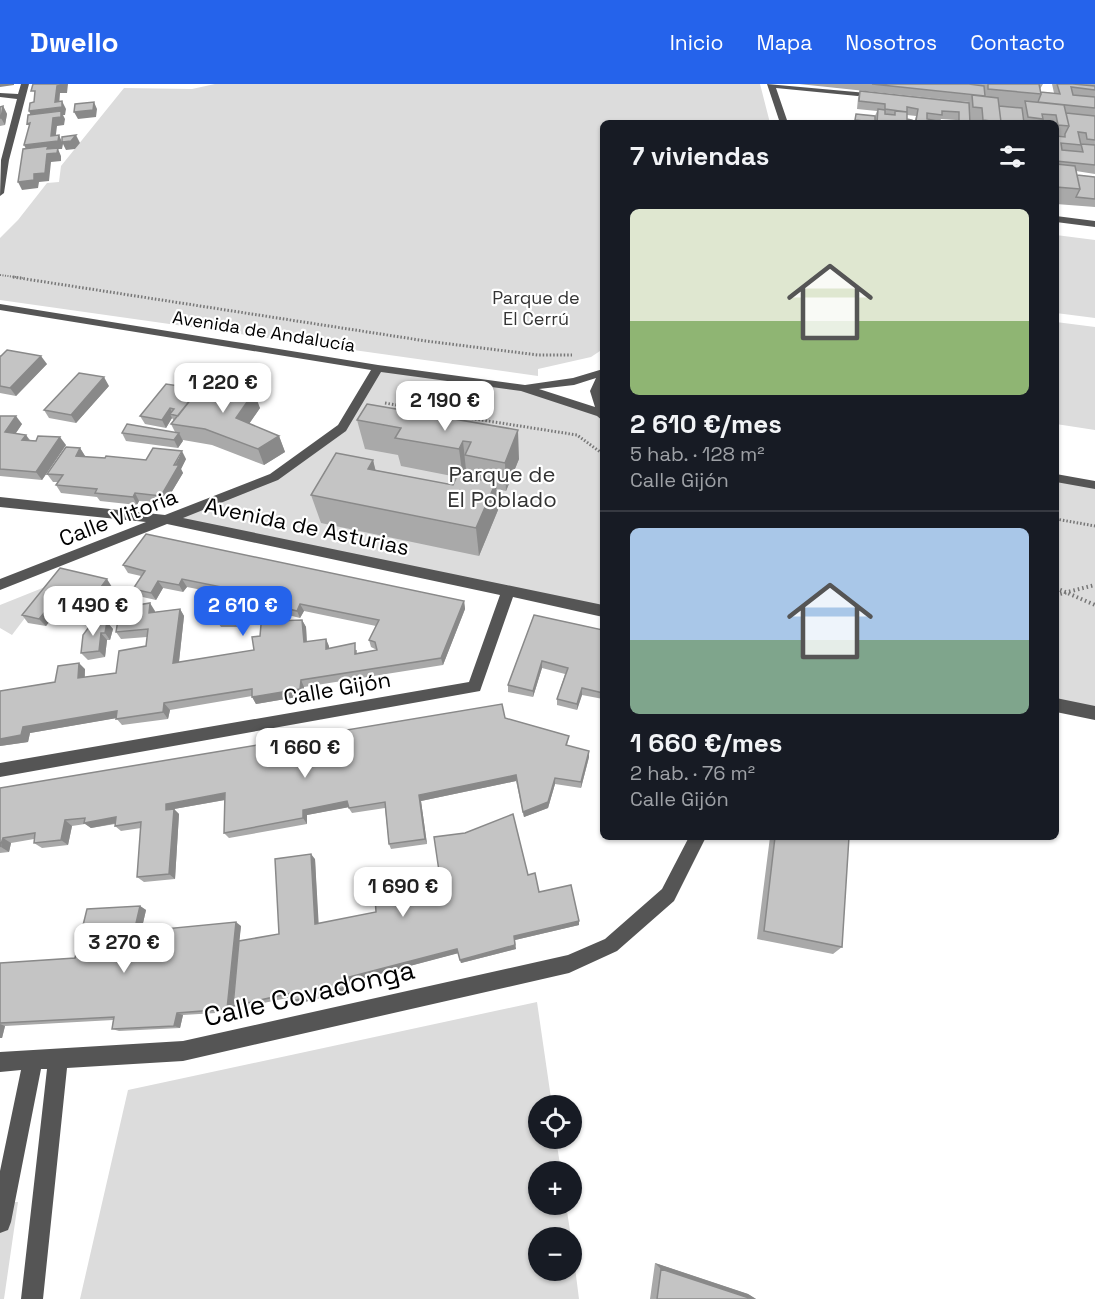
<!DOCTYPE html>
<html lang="es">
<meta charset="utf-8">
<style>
body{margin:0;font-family:"Space Grotesk",sans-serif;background:#242831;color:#f1f3f6;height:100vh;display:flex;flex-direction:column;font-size:22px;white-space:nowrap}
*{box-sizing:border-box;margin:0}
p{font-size:20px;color:#9ea1a6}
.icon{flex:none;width:33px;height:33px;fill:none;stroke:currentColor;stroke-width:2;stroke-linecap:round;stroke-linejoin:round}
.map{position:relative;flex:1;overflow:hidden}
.sheet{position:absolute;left:600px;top:36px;width:459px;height:720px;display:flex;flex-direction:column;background:#171b24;border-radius:9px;box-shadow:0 2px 4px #0004}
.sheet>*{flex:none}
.controls{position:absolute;left:528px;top:1011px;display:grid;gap:12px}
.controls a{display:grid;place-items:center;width:54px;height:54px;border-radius:50%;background:#171b24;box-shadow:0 2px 4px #0004;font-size:30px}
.price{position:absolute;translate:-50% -51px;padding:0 14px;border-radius:12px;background:#fff;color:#222;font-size:20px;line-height:39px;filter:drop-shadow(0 2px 3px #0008)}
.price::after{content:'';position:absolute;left:50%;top:36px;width:18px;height:14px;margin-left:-9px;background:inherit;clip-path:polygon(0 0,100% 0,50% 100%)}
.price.selected{background:#2563eb;color:#fff}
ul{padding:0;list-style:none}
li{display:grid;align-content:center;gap:12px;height:318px;padding:0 30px}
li+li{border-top:2px solid #363941}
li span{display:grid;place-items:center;height:186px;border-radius:9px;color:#555}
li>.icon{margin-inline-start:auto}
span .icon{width:108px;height:108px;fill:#fffc;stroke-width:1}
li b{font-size:26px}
h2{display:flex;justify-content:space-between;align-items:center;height:72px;padding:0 30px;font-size:26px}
header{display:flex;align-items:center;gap:36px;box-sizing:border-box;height:84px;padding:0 30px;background:#2563eb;color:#fff}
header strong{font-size:28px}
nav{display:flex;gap:33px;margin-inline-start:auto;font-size:21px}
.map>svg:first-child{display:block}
.green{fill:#dcdcdc}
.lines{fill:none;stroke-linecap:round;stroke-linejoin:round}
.path-far2{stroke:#777;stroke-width:2;stroke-dasharray:1 1.5;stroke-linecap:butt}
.path-far1{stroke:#777;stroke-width:3;stroke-dasharray:1.5 2;stroke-linecap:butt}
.path{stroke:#777;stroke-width:4;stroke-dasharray:1.5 3;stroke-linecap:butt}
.minor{fill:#555;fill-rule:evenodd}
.wall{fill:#a9a9a9;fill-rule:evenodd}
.shaded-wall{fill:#898989}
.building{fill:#c4c4c4;stroke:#898989;stroke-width:1.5;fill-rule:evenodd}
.labels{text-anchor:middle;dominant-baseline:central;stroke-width:4.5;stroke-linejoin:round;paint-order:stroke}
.far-park-label{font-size:18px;fill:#333;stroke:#fff}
.far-street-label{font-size:18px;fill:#000;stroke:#fff}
.park-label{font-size:22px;fill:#333;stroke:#fff}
.street-label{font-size:22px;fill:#000;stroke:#fff}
.near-street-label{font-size:27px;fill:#000;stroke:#fff}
</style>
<header>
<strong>Dwello</strong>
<nav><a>Inicio</a><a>Mapa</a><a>Nosotros</a><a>Contacto</a></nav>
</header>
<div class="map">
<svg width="1095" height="1215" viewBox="0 0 1095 1215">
<rect width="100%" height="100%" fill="#fff"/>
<!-- green -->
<path class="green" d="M215 0H760L770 39H603V265L591 273 538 285V292L0 216V154L18 136 47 99 59 98 61 82 124 4 192 5Z
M1056 151 1095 156V234L1056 229Z
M1056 238 1095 243V346L1056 340Z
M378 284 522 304 603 333V527L170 436 274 393 342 344Z
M1056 394 1095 401V629L1056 621Z
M50 501 12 551 0 544V521Z
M537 918 552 1021 538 1022V1054L556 1055 561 1087 538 1088V1120L566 1121 571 1153 538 1154V1186H572V1160L579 1215H80L128 1006Z
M0 1118H18L4 1215H0Z"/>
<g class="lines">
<!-- path-far2 -->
<path class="path-far2" d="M0 191 23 194"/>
<!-- path-far1 -->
<path class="path-far1" d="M13 193 426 257 538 271H572
M385 319 402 322 414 314
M399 323 577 351 603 370
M1056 435 1095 442"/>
<!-- path -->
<path class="path" d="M1056 504 1095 521
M1056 511 1095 501"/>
<!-- minor -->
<path class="minor" d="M21 0H29L9 76 4 109 0 112 1 76 17 15 0 13V9L18 10Z
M767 0 878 10 882 12 878 14 776 4 788 39H780Z
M1056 132 1095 137V143L1056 138Z
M0 220 378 281 525 301 573 294 603 285V337L597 332 521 307 381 288 346 347 278 396 183 434 603 521V533L513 513 480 607 0 693V679L469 598 500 511 167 440 0 506V495L146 438 0 423V413L165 431 270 390 338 341 371 286 0 226ZM596 294 590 307 595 323 539 305 574 301Z
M1056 390 1095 397V405L1056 398Z
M1056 614 1095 622V636L1056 628Z
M689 753H706L674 817 617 867 569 889 183 977 67 984 43 1215H21L47 985H41L11 1138 8 1146 0 1149V1087L21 986 0 988V968L183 957 568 871 605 855 662 805Z"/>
</g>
<!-- wall -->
<path class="wall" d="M799 0H1043L1040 5 1041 8 1054 9 1052 0H1095V90L1076 87 1077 91 1095 93V123L1056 120V39H956V36L941 35 940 38 947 39H914L916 32 907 31V35L912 39H854L856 30 875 32 877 27 857 25 858 14 860 7 969 18Z
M3 22 7 30 5 41 0 42V23Z
M0 272 47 280 16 312 0 309Z
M109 302 76 339 49 334 44 326Z
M179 302 236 305 260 324 249 340 279 352 285 368 264 381 212 361 183 356 178 364 126 357 122 349 175 348 171 340 174 337 172 334 166 344 145 340 140 332Z
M367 320 519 375 506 407 496 405 498 426 479 472 321 439 311 411 373 376 375 386 453 401 457 393 401 382 398 371 365 365 357 336ZM466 386 467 393H463Z
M0 332 22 340 16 349 26 351 30 356 66 361 42 396 0 392Z
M80 364 85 372V373L105 374 146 376 186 375 181 385 183 389 165 419 139 417 137 421 100 417 97 413 61 409 56 401 58 398H53L47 390Z
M123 481 464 517 465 525 443 581 304 603 303 612 256 620 252 612 170 626 168 635 122 641 116 634 30 649 28 658 0 662V607L55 598 85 585V593L116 589 146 562 147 553 121 555 116 548 155 527V528L180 525 184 532 179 578 254 566 260 552 263 525 261 524 257 517 187 503 183 508 163 504 156 516 138 512 133 505 141 492 128 489ZM304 527 376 542 369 556 371 563 377 566 357 569V566L329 564 326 555 307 558 306 543 302 536 279 537 280 529 300 534Z
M60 484 112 503 111 505 122 513 111 529 96 525 91 532 60 524 46 542 28 539 22 531Z
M241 523 245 530 242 543H221L216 536Z
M534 531 603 546V615L582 611 577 626 557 621V615L565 590 542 584 533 613 508 608V601Z
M107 538 113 545 110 556H107L105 573 88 576 81 569Z
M505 634 569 652 567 661 589 673 581 704 555 700 548 724 524 733 516 697 421 717 427 760 391 765 389 760 385 724 352 729 348 723 307 731V740L229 754 224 749 225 716 174 725 179 730 175 795 144 798 137 793 141 744 121 747 115 742V740L91 744 85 740 72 742 68 761 42 764 34 759V755L11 759 9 768 0 769V704Z
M770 753H849L842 863 833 870 757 855Z
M315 775 318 840 376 828 528 791 539 808 579 837V841L515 856 516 865 461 879 458 869 353 897 354 905 297 920 292 913 239 924 233 922 237 879 232 928 183 931 180 944 119 947 112 945 113 936 5 942 2 954H0V879L75 874 140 822 146 826 141 848 241 842 239 857 279 850Z
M655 1179 748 1210 756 1215H650Z"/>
<!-- shaded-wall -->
<path class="shaded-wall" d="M0 0H14V1L0 3Z
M64 0H68L67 9H60L59 23 62 17 66 25 65 31H63L65 35 64 41 57 42 55 58 59 51 62 58 76 51 80 59 75 65 66 66 63 60 62 65H58L61 72V77L51 78 49 97 39 98 38 104 22 106 18 98 28 69 24 61 32 35 29 27 55 18 57 2Z
M94 18 97 25 96 33 78 35 74 28Z
M3 22 7 30 5 41 1 34Z
M41 272 47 280 16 312 10 304Z
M104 293 109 302 76 339 71 331Z
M254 308 260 324 242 350 236 334Z
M170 324 173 330H170L172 334 166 344 162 336Z
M16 332 22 340 11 356 5 348Z
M518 346 519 375 506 407 505 379Z
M179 349 183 357 178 364 174 356Z
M26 351 31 359 22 356Z
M279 352 285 368 264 381 258 365Z
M60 353 66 361 42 396 36 388Z
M463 357 466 386 463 394 459 365Z
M80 364 85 372 81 380 76 372Z
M182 367 186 375 181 385 183 389 165 419 161 412Z
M373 376 380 404 368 385Z
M496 398 498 426 479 472 476 444Z
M135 409 139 417 137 421 133 413Z
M107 495 112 503 107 510 101 503Z
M182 495 187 503 183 508 179 501Z
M158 497 163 504 156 516 151 509Z
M116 506 122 513 111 529 105 522Z
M54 517 60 524 46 542 39 535Z
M464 517 465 525 443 581 441 574Z
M90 518 96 525 91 532 85 525Z
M150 519 155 527 154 536 149 529Z
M300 520 304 527 300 534 297 527Z
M277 522 280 529 279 544 275 537Z
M241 523 245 530 242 543 238 536Z
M180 525 184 532 178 586 173 579Z
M302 536 306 543 307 565 304 558Z
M107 538 113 545 110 556 105 549Z
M101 549 107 556 105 573 99 567Z
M326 555 329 562V572L326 565Z
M542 577V584L533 613V607Z
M79 579 85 585 84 601 78 594Z
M301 596 304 603 303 612 256 620 252 613Z
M582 604V611L577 626V620Z
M164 619 170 626 168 635 163 628Z
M117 627 123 633 30 649 28 658 0 662V655L23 643Z
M589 667V673L581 704V698Z
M516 691V697L421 717 427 760 425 755 419 711Z
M555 694V700L548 724 524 733 523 728Z
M225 709 230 715 174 725 179 730 175 795 169 790 166 726V720Z
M347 717 350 723 307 731V740L303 734V726Z
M116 733 122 738 91 744 84 739Z
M65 736 72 742 68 761 61 756Z
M3 754 11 759 9 768 1 763Z
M311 770 315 775 319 845 315 840Z
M140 822 146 826 140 852 134 848Z
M579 837V841L515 856 514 852Z
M236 838 241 842 232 928 227 925Z
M515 861 516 865 461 879 460 876Z
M457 865 459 869 353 897 354 905 297 920 292 917 349 893Z
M177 929 183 931 180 944 174 942Z
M0 940 5 942 2 954H0Z
M655 1179 748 1210 756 1215H752L661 1185Z"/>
<!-- building -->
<path class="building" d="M33 0H64V1L57 2 55 18 62 17V23L29 27 30 19 34 18 35 7H31Z
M872 0H969L984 2 985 12Z
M988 0H1039L1041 10 988 5Z
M1057 0H1073L1095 2V6L1071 3 1073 11 1095 13V24L1038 18 1041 10V8L1060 10Z
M860 7 969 19 970 39H959V28L942 27V31L927 29V35L947 39H921V37H916L918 25 907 23V28L885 25V20L859 17Z
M972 11 998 14 1001 38 1006 39H990V37L983 36 982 24 973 23Z
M1025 17 1064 21 1069 42 1058 41 1056 31 1042 30 1043 35 1028 33Z
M94 18 93 26 74 28 75 20Z
M3 22 1 34H0V23Z
M999 22 1022 24 1024 39 1001 38Z
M878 25 885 26V30L895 31V27L907 28V39H877Z
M61 27V33L53 34 51 52 59 51 58 57 24 61 30 39 27 40 28 31Z
M1066 29 1095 32V56L1087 55 1086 49 1078 48 1081 61 1061 59 1062 66 1083 68 1081 60 1095 61V81L1056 77V52L1065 53V50L1069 42Z
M856 30 875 32V39H863V37L855 36Z
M907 35 912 36V39H907Z
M1028 37 1042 39H1028Z
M76 51 71 57 62 58V53Z
M48 62 47 65 58 64 57 69 47 70 45 89 34 90V96L18 98 23 65Z
M1056 80 1075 82 1080 105 1056 103Z
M1077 91 1095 93V115L1076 113 1080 105Z
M7 266 41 272 10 304 0 302V272H1Z
M79 289 104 293 71 331 44 326Z
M207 295 233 299 230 304 254 308 236 334 279 352 258 365 205 345 171 340Z
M183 298 202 301 178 332 170 330 174 325 170 324 162 336 140 332 166 300 179 302Z
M367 320 518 346 505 379 465 371 471 358 463 357 459 365 395 354 401 344 357 336Z
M0 332H16L5 348 26 351 22 356 36 357 38 352 60 353 36 388 0 385Z
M127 340 179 349 174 356 122 349Z
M66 363 80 364 76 372 105 374 106 372 146 376 153 364 182 367 174 381H179L161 412 135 409 133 413 95 409 97 405 56 401 63 391 47 390Z
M336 369 373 376 368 385 453 401 457 392 496 398 476 444 311 411Z
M146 450 464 517 441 574 301 596 300 605 252 613V605L164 619 163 628 116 635 117 627 23 643 21 651 0 655V607L55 598 58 582 79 579 78 594 116 589 119 567 146 562 148 545 116 548 120 524 150 519 149 529 180 525 173 579 254 566 252 553 260 552 263 518 257 517 261 511 182 495 179 501 158 497 151 509 133 505 145 487 123 481ZM300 520 379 536 369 556 375 558 377 566 355 570V559L326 565V555L304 558 302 536 275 537 277 522 297 527Z
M60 484 107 495 101 503 116 506 105 522 90 518 85 525 54 517 39 535 22 531Z
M213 523H241L238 536H216Z
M534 531 603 546V609L582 604 577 620 557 615 568 584 542 577 533 607 508 601Z
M94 536 107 538 105 549H101L99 567 81 569 83 551Z
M502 620 505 634 569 652 566 661 589 667 581 698 555 694 548 718 523 728 516 691 419 711 425 755 389 760 385 718 349 724 347 717 303 726V734L224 749 225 709 166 720V726L174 725 169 790 137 793 141 738 115 742 116 733 84 739 85 734 65 736 61 756 34 759 35 749 3 754 0 763V704Z
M513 730 528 791 535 789 539 808 571 801 579 837 514 852 515 861 460 876 457 865 349 893 350 902 292 917V909L233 922 239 857 279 850 275 775 311 770 315 840 376 828 375 814 418 806 417 791 439 787 434 753 465 749Z
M775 753H849L842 863 764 847Z
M140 822 134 848 236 838 227 925 177 929 174 942 112 945 114 933 0 939V879L75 874 87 825Z
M661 1185 752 1215H657Z"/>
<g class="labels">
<!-- far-park labels -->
<g class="far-park-label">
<text x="536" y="213">Parque de<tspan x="536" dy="21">El Cerrú</tspan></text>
</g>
<!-- far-street labels -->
<g class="far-street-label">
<text transform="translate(264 247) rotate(9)">Avenida de Andalucía</text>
</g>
<!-- park labels -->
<g class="park-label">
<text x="502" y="390">Parque de<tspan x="502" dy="25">El Poblado</tspan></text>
</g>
<!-- street labels -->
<g class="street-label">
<text transform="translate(118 433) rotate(-21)">Calle Vitoria</text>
<text transform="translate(307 442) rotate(12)">Avenida de Asturias</text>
<text transform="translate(337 604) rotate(-10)">Calle Gijón</text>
</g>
<!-- near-street labels -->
<g class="near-street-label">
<text transform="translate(309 909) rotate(-13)">Calle Covadonga</text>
</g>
</g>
</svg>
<div class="controls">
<a><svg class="icon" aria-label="locate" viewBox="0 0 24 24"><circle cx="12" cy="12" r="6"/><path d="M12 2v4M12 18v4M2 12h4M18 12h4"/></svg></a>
<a>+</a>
<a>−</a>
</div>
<b class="price" style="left:223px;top:330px">1 220 €</b>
<b class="price" style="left:445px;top:348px">2 190 €</b>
<b class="price" style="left:93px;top:553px">1 490 €</b>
<b class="price selected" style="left:243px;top:553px">2 610 €</b>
<b class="price" style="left:305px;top:695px">1 660 €</b>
<b class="price" style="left:403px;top:834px">1 690 €</b>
<b class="price" style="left:124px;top:890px">3 270 €</b>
<section class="sheet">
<h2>7 viviendas<svg class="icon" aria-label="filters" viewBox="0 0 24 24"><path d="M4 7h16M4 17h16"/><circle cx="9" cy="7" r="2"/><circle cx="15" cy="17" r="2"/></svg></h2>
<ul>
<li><span style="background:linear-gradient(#dfe7d0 60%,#8fb573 0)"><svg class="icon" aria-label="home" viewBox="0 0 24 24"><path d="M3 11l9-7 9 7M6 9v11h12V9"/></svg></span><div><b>2 610 €/mes</b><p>5 hab. · 128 m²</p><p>Calle Gijón</p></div></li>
<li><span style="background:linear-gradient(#a9c7e8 60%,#7fa58c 0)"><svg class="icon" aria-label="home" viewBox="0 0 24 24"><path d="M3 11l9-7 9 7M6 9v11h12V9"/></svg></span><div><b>1 660 €/mes</b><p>2 hab. · 76 m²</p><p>Calle Gijón</p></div></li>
</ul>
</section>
</div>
